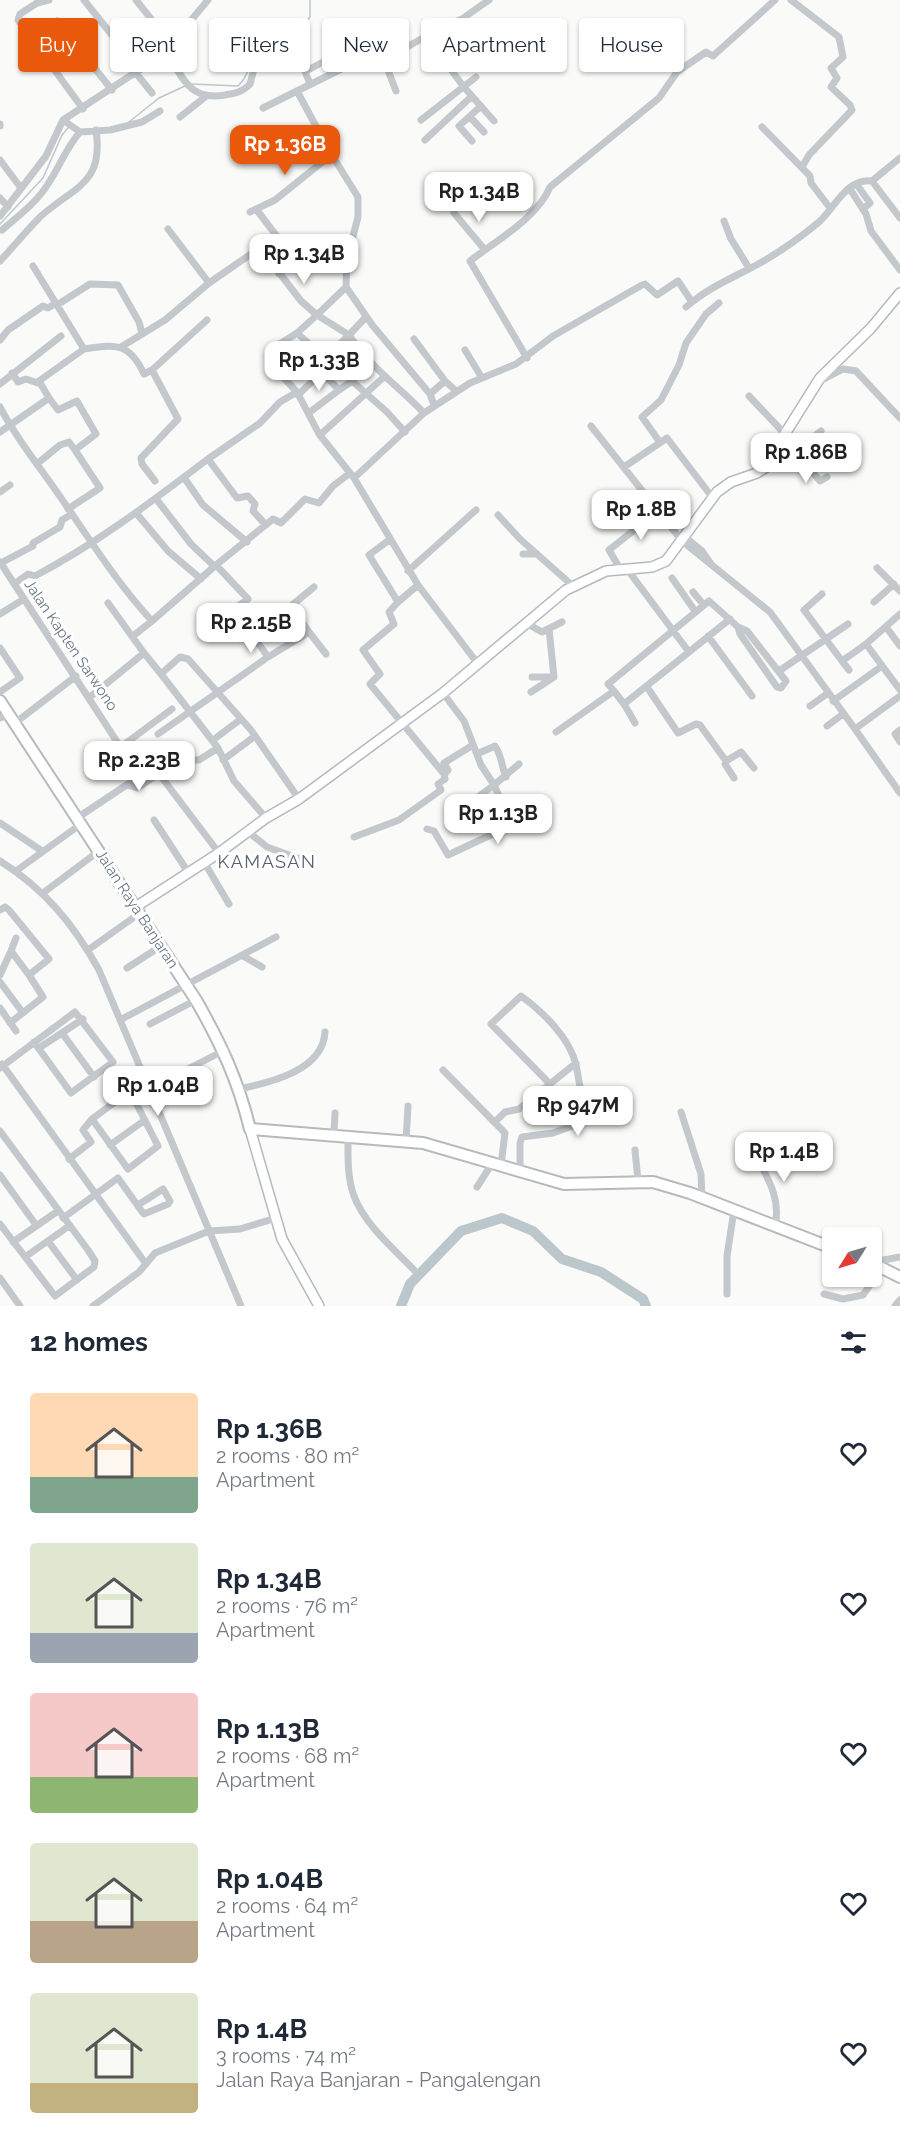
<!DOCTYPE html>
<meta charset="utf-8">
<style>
body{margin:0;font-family:Raleway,sans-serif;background:#f6f6f7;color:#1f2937;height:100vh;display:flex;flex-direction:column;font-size:22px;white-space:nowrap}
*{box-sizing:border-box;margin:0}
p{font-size:20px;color:#747a83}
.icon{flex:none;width:33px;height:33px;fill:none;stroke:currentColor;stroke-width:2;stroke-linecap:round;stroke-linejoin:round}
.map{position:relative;height:1306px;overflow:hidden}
.drawer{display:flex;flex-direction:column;background:#fff;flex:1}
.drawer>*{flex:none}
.banner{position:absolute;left:18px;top:18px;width:864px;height:54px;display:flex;gap:12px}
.needle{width:39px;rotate:233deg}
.buttons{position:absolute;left:822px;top:1227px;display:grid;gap:12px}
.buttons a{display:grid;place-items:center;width:60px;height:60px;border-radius:6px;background:#fff;box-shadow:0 2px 4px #0004;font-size:30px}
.price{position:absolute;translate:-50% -51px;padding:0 14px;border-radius:12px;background:#fff;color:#222;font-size:20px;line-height:39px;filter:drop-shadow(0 2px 3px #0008)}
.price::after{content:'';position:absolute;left:50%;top:36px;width:18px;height:14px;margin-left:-9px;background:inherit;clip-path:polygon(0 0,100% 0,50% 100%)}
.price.current{background:#ea580c;color:#fff}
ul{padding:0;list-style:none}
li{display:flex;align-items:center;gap:18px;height:150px;padding:0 30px}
li span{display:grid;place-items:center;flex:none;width:168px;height:120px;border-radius:6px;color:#555}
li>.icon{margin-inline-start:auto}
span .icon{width:72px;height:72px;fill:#fffc;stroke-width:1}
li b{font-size:26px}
h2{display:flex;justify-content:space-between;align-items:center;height:72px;padding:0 30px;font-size:26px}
.chip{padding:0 21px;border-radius:6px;background:#fff;box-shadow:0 2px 4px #0004;font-size:21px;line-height:54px}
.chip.current{background:#ea580c;color:#fff}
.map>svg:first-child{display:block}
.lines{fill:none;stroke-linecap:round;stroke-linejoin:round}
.stream{stroke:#bbc7cb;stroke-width:1.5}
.river{stroke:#bbc7cb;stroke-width:10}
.secondary-casing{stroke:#b3babf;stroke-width:12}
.primary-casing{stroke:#b5babe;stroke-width:14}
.street{stroke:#c3c8cc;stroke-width:7}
.secondary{stroke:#fff;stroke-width:9}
.primary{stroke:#fff;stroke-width:10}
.labels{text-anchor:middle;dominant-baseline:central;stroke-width:6;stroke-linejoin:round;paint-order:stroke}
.street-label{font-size:15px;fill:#657683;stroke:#fff}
.quarter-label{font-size:18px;letter-spacing:1.5px;fill:#57646e;stroke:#fff}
</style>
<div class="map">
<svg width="900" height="1306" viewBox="0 0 900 1306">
<rect width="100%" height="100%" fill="#fafaf8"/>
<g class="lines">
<!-- stream -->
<path class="stream" d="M289 42 310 17V0
M192 84 238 86C253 72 246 60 257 44L274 53 283 47
M129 122 159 98 185 86
M0 224 43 178 62 135 69 127"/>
<!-- river -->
<path class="river" d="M401 1306 410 1284 461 1231 502 1218 533 1231 562 1259 601 1272 643 1299 646 1306"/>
<defs>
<path id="secondary" d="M137 906 219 853 266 818 299 799 443 693 566 590 606 571 652 567 666 561 717 492 731 482 757 473 771 464 783 437 820 378 871 328 900 293
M250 1129 282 1239 319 1306"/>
<path id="primary" d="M0 701 196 1000C221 1044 238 1080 250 1129L423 1143 564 1184 653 1182 690 1193 832 1248
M872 1263 900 1277"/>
</defs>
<!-- secondary casing -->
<use href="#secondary" class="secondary-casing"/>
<!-- primary casing -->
<use href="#primary" class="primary-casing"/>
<!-- street -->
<path class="street" d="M49 0 37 3 20 14 18 20 83 109
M84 0 139 69
M136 0 171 44
M791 0 839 37 843 57 831 68 837 78 831 87 850 105 852 110 809 155 802 167
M57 21 112 90
M257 36 277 48 283 40 303 66 310 84
M426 36 463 86 494 121
M166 51C183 78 189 101 225 95 235 93 243 92 250 84L254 69
M384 60 396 91
M306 71 369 38 378 51
M135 72 152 93
M263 108 297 91
M180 117 205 97
M470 117 484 132
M63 120 80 132 110 130 142 122 160 111
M421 120 476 77
M0 124V126
M762 127 810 176 811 183 830 208
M425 140 472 96
M472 141 459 126 481 106
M0 160 21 188
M872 181 900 158
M857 185 870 203 863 209
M850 189 866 214 871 231 900 270
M0 198 8 207
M256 209 295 260 279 274
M250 212 275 200 331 155
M454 213 485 250
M0 216 46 156 63 120 162 55 208 0
M724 221 731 239 749 268
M168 229 209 283
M2 230C18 216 37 202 48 184 60 166 66 148 80 132
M261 249 301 301 317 315
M0 261C14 246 27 230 41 216 75 186 104 184 96 130
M57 305 90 284 118 285 139 322 142 333
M686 307C703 292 721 283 741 273 768 260 796 241 819 222 834 209 847 177 872 181L900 218
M318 314 346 287
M297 333 325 358
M414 339 445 381 456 391
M0 340 8 330 43 306 48 308 56 303
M121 347 165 320 209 283 277 236
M84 349C116 344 130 343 144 374L152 370 207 320
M465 350 482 378
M527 358 470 261C496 241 538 217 550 187L659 98 677 72 706 52 713 56 775 0
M152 370 178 419 141 458 142 464 155 481
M12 373 18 382 26 379 38 383
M824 379 843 369 856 371 900 418
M0 384 61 336
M430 394 373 326 346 287 347 259 358 217V197L330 152 297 91 378 51 384 60 444 26 462 19 489 0
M298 395 322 372
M749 396 785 434
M434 405 430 394 445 381
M0 407C16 438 39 466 59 495 89 538 116 582 152 621L133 636
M310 412 339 390
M424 413 470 383 516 364 553 336 642 285 645 284 657 295 678 281 692 302
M591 426 682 541 770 612 855 729 900 696
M0 432 49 398 39 381 84 349 33 266
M405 432 387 412 352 381 339 390 322 372 325 358 349 335C369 366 398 386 424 413L354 478 418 585 478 664
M320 435 385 376
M783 437 820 481 827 477
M659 441 642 417 661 400 679 365 686 343 706 314 719 303
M795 451 821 431
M38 463 60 445 69 442 75 450 96 434 77 401 58 410 49 398
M624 467 667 438 712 497
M354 478 319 434 297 392 269 362 272 349 297 333 317 315 349 335 366 317
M185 479 203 505 247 542
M0 492 10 485
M157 500 191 544 214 566
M68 509 100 488 75 450
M137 514 168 551 201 579
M498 515 520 539 573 586
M266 525 253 511 255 504 248 496 237 498 208 459 260 423 280 402 297 392
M685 537 702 551 711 564
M389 540 369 555 398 602 389 612 394 624 363 650 380 674 370 684 444 774
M523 554H537
M0 562 138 774 137 778 77 818
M1 563 33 546V543L60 527 62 520 72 514
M216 565 273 519 281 523 305 499 319 503 333 486 350 473
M877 568 900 591
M620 569 609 550 657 512
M627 569 689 652 624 704 635 723
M408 571 476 510
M672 578 695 611
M14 584 28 574 35 576C99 542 151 502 208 459
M693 592 703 604
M822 594 804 610 842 661 866 644
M398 602 418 585
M874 602 894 584
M0 614 24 599
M900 614 866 644 900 690
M152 621 216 565 248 599 234 609 268 657 158 734
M526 623 542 632 562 622
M886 627 900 646
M259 631 291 606
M309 632 291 606 314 587
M708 636 752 696
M0 648 20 678 0 692
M689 652 730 619
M144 653 161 674 180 657 188 659 251 730 299 799
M268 657 309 632 326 654
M842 661 849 670
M779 671 848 624
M161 674 218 748 234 781 266 818
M532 677H554
M647 687 678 733 696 724 700 725 726 761 725 764 734 778
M614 691 608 684 709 601 738 627 740 634 777 687 781 688 786 681 747 631 738 627
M531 692 554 677 549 629
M443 693 464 721 481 765 494 785 474 800 495 833
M90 697 144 653 108 603
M833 701 882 666
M810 706 828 693
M0 718 9 714
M15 723 76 676
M827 726 843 714
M855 729 900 793
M900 730 895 734 900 742
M556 732 614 691 624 704
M217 737 241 719
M122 746 172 709
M477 754 495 746C502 756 501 765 506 777
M223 760 255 736
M726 761 741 752 754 768
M160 775 219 853
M127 785 137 788 180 760H199L218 748
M154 820 188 872
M0 823 42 851
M512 824 494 785 519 764
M427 829 434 831 448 855 495 833 541 804
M247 831 267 847 303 860
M354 837 399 820 441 790 438 784 445 779 444 775 448 770 444 763 473 745
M0 861C45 889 74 925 99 970L241 1306
M204 862 229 904
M16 871 81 824
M43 893 99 851
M0 910 5 907 9 910 49 959 29 975 43 997 10 1023
M88 950 140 913
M11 951 16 938
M243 956 262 967
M127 968 161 946
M0 975 11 951 29 975
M0 982 23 1013
M0 1008 16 1031
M120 1020 276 937
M150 1024 196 1000
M62 1033 94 1077
M39 1048 83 1019
M2 1064 146 1264
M0 1068 75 1012 113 1062 71 1093 34 1042
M443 1070 505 1133 501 1165
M550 1084 491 1024 521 996C542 1011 570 1038 576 1065 580 1084 581 1102 591 1119
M149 1089 225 1050
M240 1089C272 1082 323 1070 325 1032
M130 1091 92 1119 128 1169 158 1146 130 1091 133 1084
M681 1112 701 1174 702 1198
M495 1122 505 1112 519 1109 576 1063
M0 1131 88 1250 95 1261 94 1267 55 1296 0 1224
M334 1134 335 1113
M348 1135C348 1154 347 1178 354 1196 365 1225 393 1248 414 1270
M406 1141 408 1106
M110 1145 145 1120
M751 1146C764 1173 782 1195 775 1226
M635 1150 638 1181
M69 1159 91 1142 83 1130 92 1119
M520 1171V1143L522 1137 553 1133 591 1119 609 1117 621 1096
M0 1175 36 1225
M477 1187 493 1162
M63 1218 118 1178 143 1213 144 1214 168 1204 170 1201 163 1189 138 1205
M48 1241 77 1280
M13 1242 58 1211
M25 1257 69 1226
M873 1262 900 1257
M0 1278 20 1306
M727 1294V1256L734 1210
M824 1294 843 1299 863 1295 882 1268
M93 1306 139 1272 155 1253 209 1231 240 1229 276 1218
M895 1306 900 1300"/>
<!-- secondary -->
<use href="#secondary" class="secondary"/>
<!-- primary -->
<use href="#primary" class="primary"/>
</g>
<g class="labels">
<!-- street labels -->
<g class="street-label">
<text transform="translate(71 645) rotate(56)">Jalan Kapten Sarwono</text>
<text transform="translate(137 909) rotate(57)">Jalan Raya Banjaran</text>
</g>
<!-- quarter labels -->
<g class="quarter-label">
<text x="267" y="861">KAMASAN</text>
</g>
</g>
</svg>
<div class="buttons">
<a><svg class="needle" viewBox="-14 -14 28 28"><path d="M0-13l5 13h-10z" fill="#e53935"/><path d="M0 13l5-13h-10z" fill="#747a83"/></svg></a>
</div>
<b class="price current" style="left:285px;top:176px">Rp 1.36B</b>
<b class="price" style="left:479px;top:223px">Rp 1.34B</b>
<b class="price" style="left:304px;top:285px">Rp 1.34B</b>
<b class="price" style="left:319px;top:392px">Rp 1.33B</b>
<b class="price" style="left:806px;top:484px">Rp 1.86B</b>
<b class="price" style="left:641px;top:541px">Rp 1.8B</b>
<b class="price" style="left:251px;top:654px">Rp 2.15B</b>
<b class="price" style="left:139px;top:792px">Rp 2.23B</b>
<b class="price" style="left:498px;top:845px">Rp 1.13B</b>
<b class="price" style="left:158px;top:1117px">Rp 1.04B</b>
<b class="price" style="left:578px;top:1137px">Rp 947M</b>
<b class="price" style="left:784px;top:1183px">Rp 1.4B</b>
<div class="banner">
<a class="chip current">Buy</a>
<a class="chip">Rent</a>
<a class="chip">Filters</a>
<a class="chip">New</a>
<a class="chip">Apartment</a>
<a class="chip">House</a>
</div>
</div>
<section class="drawer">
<h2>12 homes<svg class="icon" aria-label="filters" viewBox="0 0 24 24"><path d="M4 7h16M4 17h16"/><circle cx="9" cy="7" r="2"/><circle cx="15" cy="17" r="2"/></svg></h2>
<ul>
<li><span style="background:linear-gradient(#ffd9b3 70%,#7fa58c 0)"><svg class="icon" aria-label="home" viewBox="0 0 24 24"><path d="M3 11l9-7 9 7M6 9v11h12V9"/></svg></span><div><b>Rp 1.36B</b><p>2 rooms · 80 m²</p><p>Apartment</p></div><svg class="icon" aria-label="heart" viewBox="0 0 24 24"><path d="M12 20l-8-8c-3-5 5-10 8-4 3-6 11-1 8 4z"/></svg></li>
<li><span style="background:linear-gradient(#dfe7d0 75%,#9aa5b1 0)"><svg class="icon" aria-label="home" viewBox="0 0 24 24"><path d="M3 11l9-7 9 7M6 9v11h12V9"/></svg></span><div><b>Rp 1.34B</b><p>2 rooms · 76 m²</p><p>Apartment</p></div><svg class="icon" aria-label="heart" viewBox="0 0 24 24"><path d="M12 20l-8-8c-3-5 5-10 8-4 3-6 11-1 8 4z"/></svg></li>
<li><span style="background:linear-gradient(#f6c9c9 70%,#8fb573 0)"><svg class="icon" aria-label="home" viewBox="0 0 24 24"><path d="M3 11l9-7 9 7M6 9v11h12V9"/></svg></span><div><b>Rp 1.13B</b><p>2 rooms · 68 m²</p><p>Apartment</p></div><svg class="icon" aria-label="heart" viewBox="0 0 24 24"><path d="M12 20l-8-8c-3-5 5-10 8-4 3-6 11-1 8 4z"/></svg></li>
<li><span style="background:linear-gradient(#dfe7d0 65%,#b9a48a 0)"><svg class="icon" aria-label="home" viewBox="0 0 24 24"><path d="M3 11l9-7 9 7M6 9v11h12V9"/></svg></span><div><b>Rp 1.04B</b><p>2 rooms · 64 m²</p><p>Apartment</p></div><svg class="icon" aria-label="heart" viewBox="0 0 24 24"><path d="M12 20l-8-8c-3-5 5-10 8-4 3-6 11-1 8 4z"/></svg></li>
<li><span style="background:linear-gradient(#dfe7d0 75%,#c2b280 0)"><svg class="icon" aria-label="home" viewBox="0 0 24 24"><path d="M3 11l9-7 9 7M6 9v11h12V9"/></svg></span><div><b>Rp 1.4B</b><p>3 rooms · 74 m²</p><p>Jalan Raya Banjaran - Pangalengan</p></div><svg class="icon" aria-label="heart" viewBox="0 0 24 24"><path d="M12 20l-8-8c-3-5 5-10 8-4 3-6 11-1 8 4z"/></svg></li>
</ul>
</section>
